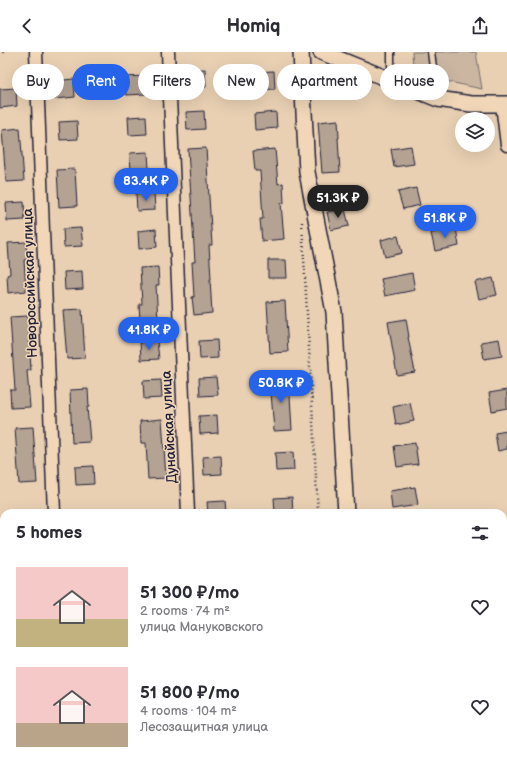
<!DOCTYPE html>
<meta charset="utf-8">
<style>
body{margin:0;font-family:"Balsamiq Sans",sans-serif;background:#f2f2f3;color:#2b2b33;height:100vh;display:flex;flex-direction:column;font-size:15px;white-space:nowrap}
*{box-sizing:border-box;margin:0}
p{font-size:13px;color:#7c7c81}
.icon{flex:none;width:22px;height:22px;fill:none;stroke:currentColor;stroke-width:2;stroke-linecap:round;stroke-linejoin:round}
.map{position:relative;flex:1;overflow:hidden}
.panel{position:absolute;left:0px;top:457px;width:507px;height:256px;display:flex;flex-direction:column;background:#fff;border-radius:12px 12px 0 0;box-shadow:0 4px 16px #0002}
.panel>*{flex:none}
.hud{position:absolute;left:12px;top:12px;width:483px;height:36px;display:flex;gap:8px}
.tools{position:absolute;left:455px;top:60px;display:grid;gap:8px}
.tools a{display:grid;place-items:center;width:40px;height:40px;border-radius:50%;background:#fff;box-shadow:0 4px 16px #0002;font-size:20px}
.price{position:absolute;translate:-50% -34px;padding:0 9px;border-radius:14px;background:#2563eb;color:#fff;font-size:13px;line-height:26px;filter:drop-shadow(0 1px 2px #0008)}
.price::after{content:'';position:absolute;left:50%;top:24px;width:12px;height:9px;margin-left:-6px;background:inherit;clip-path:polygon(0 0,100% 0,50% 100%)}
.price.active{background:#222;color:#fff}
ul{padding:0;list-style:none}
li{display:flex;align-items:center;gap:12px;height:100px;padding:0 16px}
li span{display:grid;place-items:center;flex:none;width:112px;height:80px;border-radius:0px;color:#555}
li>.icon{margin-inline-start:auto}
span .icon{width:48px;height:48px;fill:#fffc;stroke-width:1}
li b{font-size:17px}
h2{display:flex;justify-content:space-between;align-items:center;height:48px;padding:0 16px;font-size:17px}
.chip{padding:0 14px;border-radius:18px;background:#fff;box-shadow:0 4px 16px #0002;font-size:14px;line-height:36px}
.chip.active{background:#2563eb;color:#fff}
header{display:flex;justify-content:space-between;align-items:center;height:52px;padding:0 16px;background:#fff;font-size:18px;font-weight:800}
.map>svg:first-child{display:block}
.green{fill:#cbb6a1;stroke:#766c6e}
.building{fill:#b4a293;stroke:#22223b}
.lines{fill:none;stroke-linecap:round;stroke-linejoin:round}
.service-casing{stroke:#22223b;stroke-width:9}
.minor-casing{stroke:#22223b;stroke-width:15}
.tertiary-casing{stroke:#22223b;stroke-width:18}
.path{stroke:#22223b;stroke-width:2.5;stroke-dasharray:1 3;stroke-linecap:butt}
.service{stroke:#f1d7b8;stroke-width:6}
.minor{stroke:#f1d7b8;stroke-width:12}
.tertiary{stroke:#f1d7b8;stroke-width:15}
.labels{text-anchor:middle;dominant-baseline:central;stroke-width:3;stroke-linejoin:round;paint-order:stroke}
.street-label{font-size:14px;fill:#22223b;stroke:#f1d7b8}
</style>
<header><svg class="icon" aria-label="back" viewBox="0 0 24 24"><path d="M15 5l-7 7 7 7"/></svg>Homiq<svg class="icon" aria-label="share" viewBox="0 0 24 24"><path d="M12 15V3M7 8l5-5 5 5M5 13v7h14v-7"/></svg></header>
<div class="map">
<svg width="507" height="713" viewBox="0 0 507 713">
<rect width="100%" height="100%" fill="#e9d0b3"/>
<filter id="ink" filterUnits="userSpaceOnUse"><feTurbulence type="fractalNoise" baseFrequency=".025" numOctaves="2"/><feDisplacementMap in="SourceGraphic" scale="8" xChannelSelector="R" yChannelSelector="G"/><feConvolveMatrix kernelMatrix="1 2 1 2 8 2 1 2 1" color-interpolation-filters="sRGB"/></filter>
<g filter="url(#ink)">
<!-- green -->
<path class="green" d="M412 0H476L482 37 431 26 413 13Z"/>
<!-- building -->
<path class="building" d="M205 17 206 35 186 36 185 18Z
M274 19 275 37 255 38 254 20Z
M145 24 146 42 126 43 125 25Z
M74 27 75 45 55 47 54 29Z
M16 36 17 54 0 56V37Z
M204 59 205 77 187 78 186 60Z
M276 60 277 76 255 78 254 62Z
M146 64 147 82 129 83 128 65Z
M338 68 339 86H338L340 120 322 121 318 70Z
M77 69 78 87 60 88 59 70Z
M20 76 24 129 6 130 2 78Z
M411 94 414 112 394 115 391 97Z
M206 96 212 193H209L211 227H210L212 261 194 263 192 245H194L192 210H195L188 97Z
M275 97 278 132 283 131 284 151H281L284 187 262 189 260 167H263L260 119H255L253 99Z
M148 100 149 118 131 120 130 101Z
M75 117 77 154 59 155 57 118Z
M416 136 420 153 403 157 398 140Z
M154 140 155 158 137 159 136 141Z
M24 150 25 168 7 169 6 151Z
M345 157 349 174 331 178 327 160Z
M81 176 83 194 64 195 63 177Z
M456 176 459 194 435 199 431 181Z
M156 177 157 195 139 197 138 179Z
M398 184 402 201 385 205 381 188Z
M26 190 27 208H24L26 239 8 241 7 223 10 222 8 191Z
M268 208H286L287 226H268Z
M158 215 159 233H156L158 269 140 270 139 252H142L140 216Z
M82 219 83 237 65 238 64 220Z
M412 221 415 238 385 244 381 227Z
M493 226 497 243 479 247 475 230Z
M285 249 288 300 270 301 267 250Z
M82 257 85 306 67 307 63 258Z
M28 264 31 318 27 319 30 355 11 356 10 338H15L10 265Z
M406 267 409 285H408L415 320 397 323 388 270Z
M499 287 502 304 484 307 481 290Z
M217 288 218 306 200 307 199 289Z
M157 289 159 307 141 308 140 290Z
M216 325 218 343 200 344 199 326Z
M289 326 292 378 274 379 270 327Z
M161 328 162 346 144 347 143 329Z
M88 337 89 355H87L90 390 72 391 70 338Z
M507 338V356L492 359 489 341Z
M410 351 414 369 396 373 393 355Z
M217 363 218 381 200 382 199 364Z
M162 367 166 426 148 427 146 391H141L140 369Z
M33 375 37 431 19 432 15 376Z
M507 379V397L498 399 495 381Z
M415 391 418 412 397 415 394 394Z
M293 400 294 418 276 419 275 401Z
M221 404 222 422 204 423 203 405Z
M93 414 94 432 76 433 75 415Z
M415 435 418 453 392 457 390 439Z
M292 445 293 461H275L274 446Z
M225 449 226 461H208L207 450Z"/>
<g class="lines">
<defs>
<path id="service" d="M391 0V28
M431 0 437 46"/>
<path id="minor" d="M36 0 54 461
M168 0 188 461
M502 52 507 93
M0 498 4 497
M67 709 68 713
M202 709V713
M500 709V713"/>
<path id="tertiary" d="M301 0 307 120 334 260 346 461
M321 0 438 47 471 52H507
M362 709V713"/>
</defs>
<!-- service casing -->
<use href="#service" class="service-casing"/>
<!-- minor casing -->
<use href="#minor" class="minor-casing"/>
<!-- tertiary casing -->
<use href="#tertiary" class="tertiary-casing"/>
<!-- path -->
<path class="path" d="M3 0 4 3
M302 170 318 461
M335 709 336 713"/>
<!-- service -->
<use href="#service" class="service"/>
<!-- minor -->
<use href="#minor" class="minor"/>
<!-- tertiary -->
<use href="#tertiary" class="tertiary"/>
</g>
</g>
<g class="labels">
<!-- street labels -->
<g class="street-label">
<text transform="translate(30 231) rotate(-92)">Новороссийская улица</text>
<text transform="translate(169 375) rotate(-93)">Дунайская улица</text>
</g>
</g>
</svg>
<div class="tools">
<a><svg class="icon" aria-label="layers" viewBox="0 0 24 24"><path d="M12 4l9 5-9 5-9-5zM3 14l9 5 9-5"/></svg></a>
</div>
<b class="price" style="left:146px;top:150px">83.4K ₽</b>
<b class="price active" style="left:338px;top:167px">51.3K ₽</b>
<b class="price" style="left:445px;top:187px">51.8K ₽</b>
<b class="price" style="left:149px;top:299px">41.8K ₽</b>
<b class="price" style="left:281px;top:352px">50.8K ₽</b>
<div class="hud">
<a class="chip">Buy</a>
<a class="chip active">Rent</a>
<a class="chip">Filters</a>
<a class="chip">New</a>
<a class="chip">Apartment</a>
<a class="chip">House</a>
</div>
<section class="panel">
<h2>5 homes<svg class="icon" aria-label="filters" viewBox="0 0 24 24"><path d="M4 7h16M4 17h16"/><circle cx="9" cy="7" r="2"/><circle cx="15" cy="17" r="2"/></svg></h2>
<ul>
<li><span style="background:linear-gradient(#f6c9c9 65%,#c2b280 0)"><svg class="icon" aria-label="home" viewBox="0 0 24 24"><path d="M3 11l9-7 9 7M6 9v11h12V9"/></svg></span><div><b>51 300 ₽/mo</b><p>2 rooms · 74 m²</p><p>улица Мануковского</p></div><svg class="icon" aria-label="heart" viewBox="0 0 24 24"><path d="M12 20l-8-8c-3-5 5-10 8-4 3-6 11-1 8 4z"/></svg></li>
<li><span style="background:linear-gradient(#f6c9c9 70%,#b9a48a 0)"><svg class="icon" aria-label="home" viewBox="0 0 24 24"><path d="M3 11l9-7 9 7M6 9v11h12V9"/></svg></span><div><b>51 800 ₽/mo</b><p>4 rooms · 104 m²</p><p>Лесозащитная улица</p></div><svg class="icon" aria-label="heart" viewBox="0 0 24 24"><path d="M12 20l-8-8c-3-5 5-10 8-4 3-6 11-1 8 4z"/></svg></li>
</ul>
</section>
</div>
